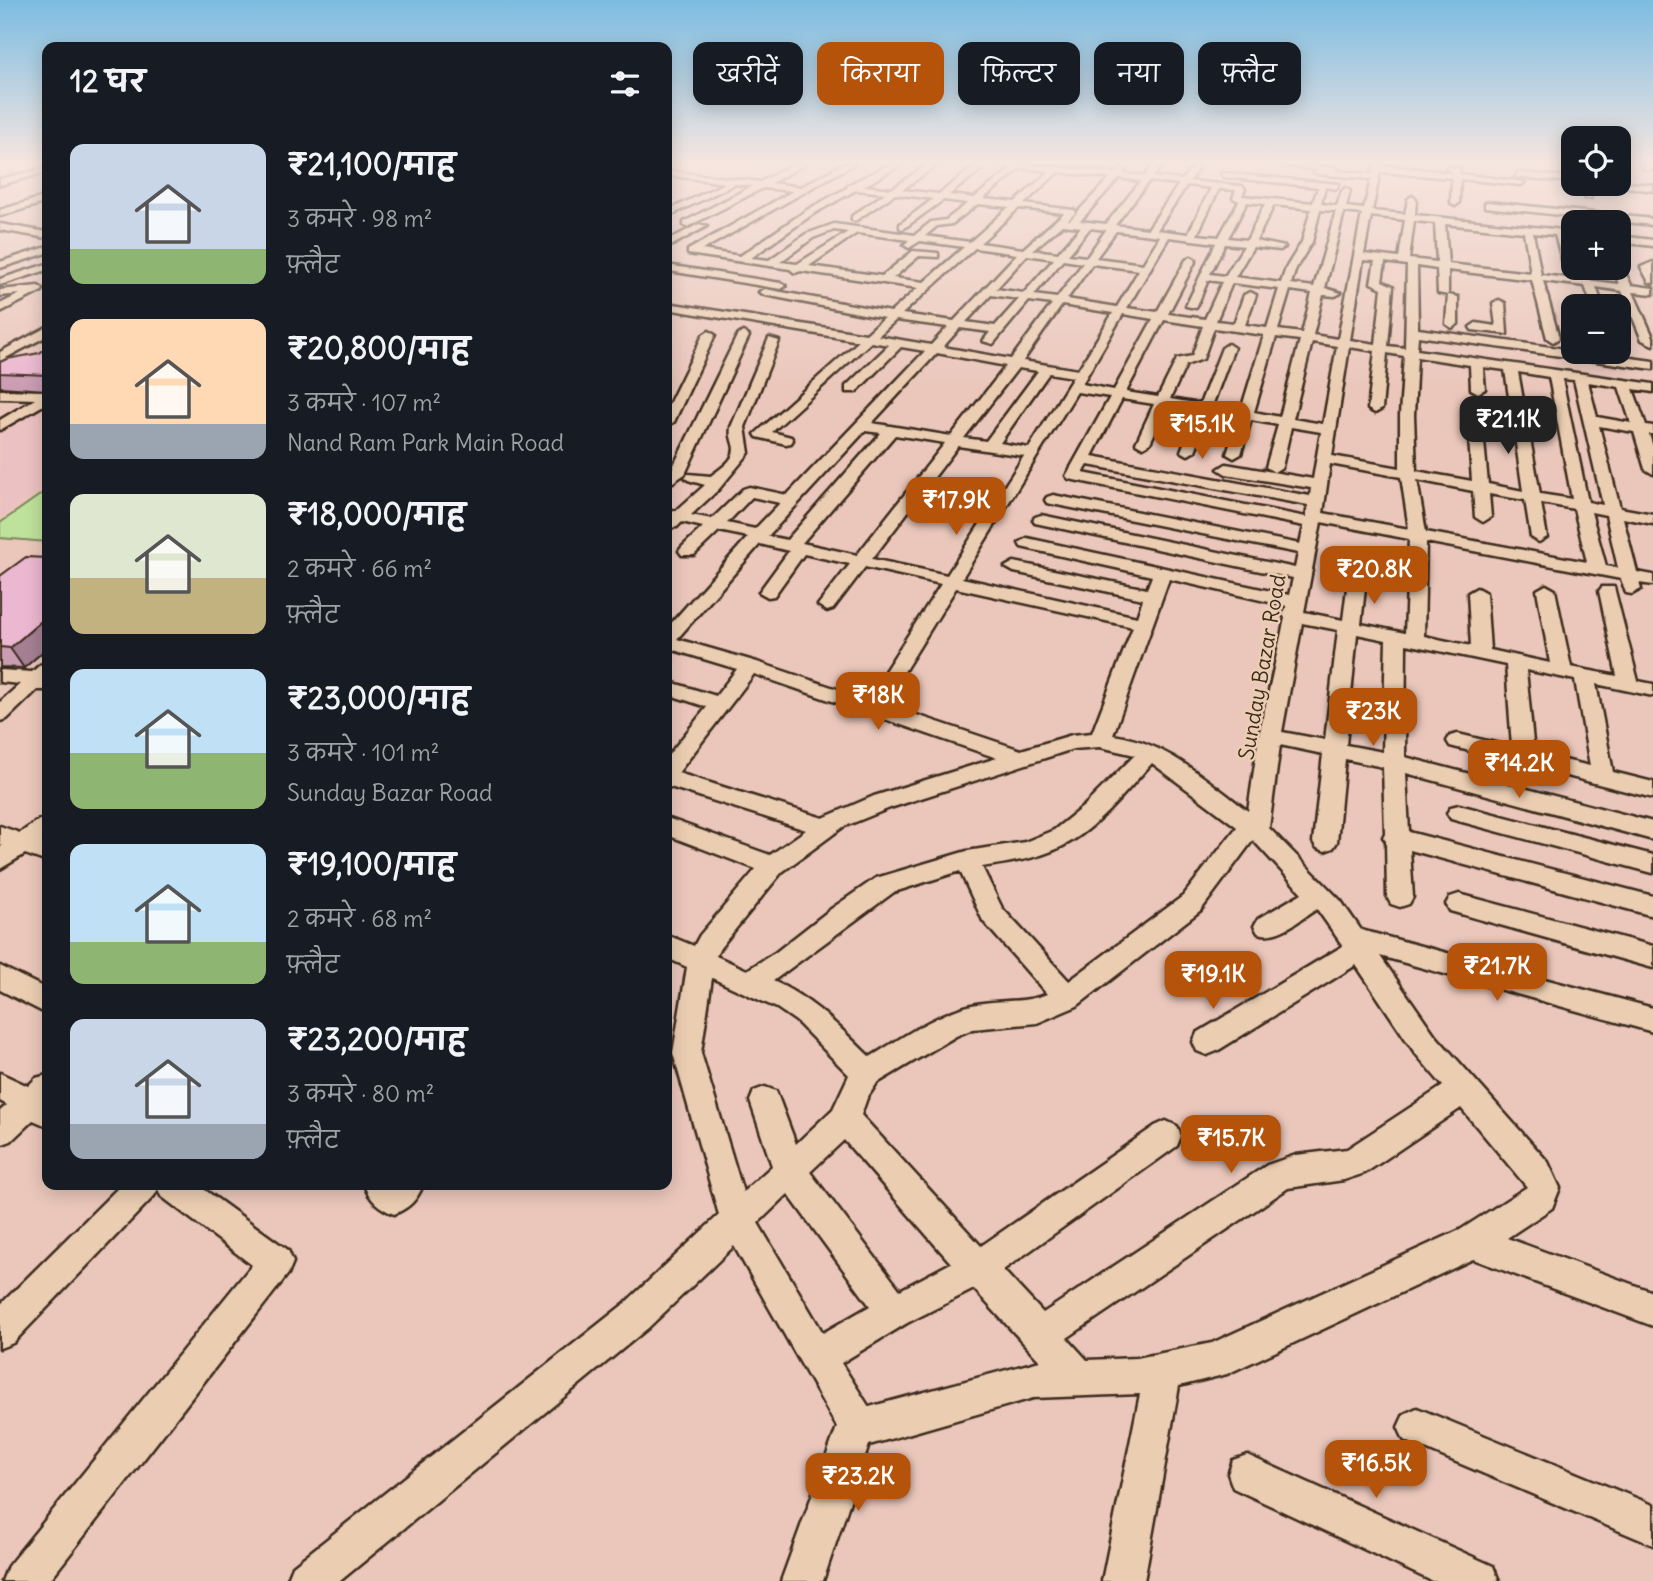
<!DOCTYPE html>
<html lang="hi">
<meta charset="utf-8">
<style>
body{margin:0;font-family:Delius,"Playpen Sans Deva",sans-serif;background:#242831;color:#f1f3f6;height:100vh;display:flex;flex-direction:column;font-size:26px;white-space:nowrap}
*{box-sizing:border-box;margin:0}
p{font-size:23px;color:#9ea1a6}
.icon{flex:none;width:38px;height:38px;fill:none;stroke:currentColor;stroke-width:2;stroke-linecap:round;stroke-linejoin:round}
.map{position:relative;flex:1;overflow:hidden}
.drawer{position:absolute;left:42px;top:42px;width:630px;height:1148px;display:flex;flex-direction:column;background:#171b24;border-radius:14px;box-shadow:0 4px 18px #0003}
.drawer>*{flex:none}
.top-card{position:absolute;left:693px;top:42px;width:665px;height:63px;display:flex;gap:14px}
.buttons{position:absolute;left:1561px;top:126px;display:grid;gap:14px}
.buttons a{display:grid;place-items:center;width:70px;height:70px;border-radius:14px;background:#171b24;box-shadow:0 4px 18px #0003;font-size:35px}
.price{position:absolute;translate:-50% -60px;padding:0 16px;border-radius:14px;background:#b45309;color:#fff;font-size:23px;line-height:46px;filter:drop-shadow(0 2px 4px #0008)}
.price::after{content:'';position:absolute;left:50%;top:42px;width:21px;height:16px;margin-left:-10px;background:inherit;clip-path:polygon(0 0,100% 0,50% 100%)}
.price.active{background:#222;color:#fff}
ul{padding:0;list-style:none}
li{display:flex;align-items:center;gap:21px;height:175px;padding:0 28px}
li span{display:grid;place-items:center;flex:none;width:196px;height:140px;border-radius:14px;color:#555}
li>.icon{margin-inline-start:auto}
span .icon{width:84px;height:84px;fill:#fffc;stroke-width:1}
li b{font-size:30px}
h2{display:flex;justify-content:space-between;align-items:center;height:84px;padding:0 28px;font-size:30px}
.chip{padding:0 24px;border-radius:14px;background:#171b24;box-shadow:0 4px 18px #0003;font-size:24px;line-height:63px}
.chip.active{background:#b45309;color:#fff}
.map>svg:first-child{display:block}
.built{fill:#ebc2c1}
.green{fill:#bee19b;stroke:#7c865c;stroke-width:2}
.lines{fill:none;stroke-linecap:round;stroke-linejoin:round}
.minor-casing{stroke:#3b2a1e;stroke-width:5}
.minor{fill:#ebceb2;fill-rule:evenodd}
.wall{fill:#cb9db3;stroke:#3b2a1e;stroke-width:2}
.shaded-wall{fill:#a58092;stroke:#3b2a1e;stroke-width:2}
.building{fill:#ecb7d0;stroke:#3b2a1e;stroke-width:2}
.labels{text-anchor:middle;dominant-baseline:central;stroke-width:5;stroke-linejoin:round;paint-order:stroke}
.street-label{font-size:21px;fill:#3b2a1e;stroke:#ebceb2}
</style>
<div class="map">
<svg width="1653" height="1581" viewBox="0 0 1653 1581">
<rect width="100%" height="100%" fill="#ebc7bb"/>
<filter id="ink" filterUnits="userSpaceOnUse"><feTurbulence type="fractalNoise" baseFrequency=".0143" numOctaves="2"/><feDisplacementMap in="SourceGraphic" scale="14" xChannelSelector="R" yChannelSelector="G"/><feConvolveMatrix kernelMatrix="1 2 1 2 8 2 1 2 1" color-interpolation-filters="sRGB"/></filter>
<g filter="url(#ink)">
<!-- built -->
<path class="built" d="M47 404V486L0 519V433Z"/>
<!-- green -->
<path class="green" d="M47 490V542L0 538V523Z"/>
<g class="lines">
<defs>
<path id="minor" d="M794 164H805L771 183 801 187 843 164H854L702 250 740 256 807 210 847 188 848 185 891 164H902L864 186 892 189 928 164H938L902 190 939 194 978 164H988L949 195 974 198 1012 168 997 164H1029L1115 173 1122 168 1126 170 1123 174 1145 176 1154 164H1163L1153 177 1182 180 1194 166 1198 168 1190 181 1242 186 1245 189 1242 196 1313 203 1318 187 1224 177 1221 173 1339 184 1336 189 1325 187 1321 204 1337 206 1342 191 1346 188 1350 191 1346 207 1364 209 1371 179 1318 174 1314 172 1317 170 1279 164 1334 167 1338 169 1335 171 1372 174 1374 164 1452 173 1446 168 1450 166 1459 168 1460 174 1525 182 1521 185 1460 179 1459 203 1455 206 1451 203 1452 178 1380 172 1372 211 1405 214 1408 199 1412 196 1416 199 1415 215 1573 231V237L1565 236 1578 279 1619 284 1613 268H1619V265L1623 268 1631 285 1653 288V294L1633 292 1653 337V345L1642 340 1622 291 1596 287 1603 306H1592L1585 286 1543 281 1559 338 1553 342 1547 338 1532 280 1448 270V295L1458 297V324L1452 328 1446 324 1448 295 1438 293 1437 269 1417 266 1418 329 1653 361V369L1418 336 1417 350 1653 384V392L1633 389 1646 425 1653 426V434H1649L1653 447V474L1645 469 1634 432 1599 426 1620 508 1653 514V524L1623 518 1637 572 1653 575V585L1639 583 1641 589 1632 594 1626 593 1621 579 1426 542 1424 636 1471 646 1468 593 1477 588 1486 593 1490 650 1550 663 1537 590 1546 585 1555 590 1571 667 1617 676 1599 591 1602 587H1614L1638 681 1653 684V696L1596 684 1613 772 1653 782V798L1450 746 1447 741 1450 736 1458 734 1512 747 1506 665 1406 644 1405 757 1653 822V840L1406 773 1409 832 1653 896V916L1410 850 1413 897 1409 904 1400 907 1391 904 1387 897 1386 841 1383 837 1385 833 1383 767 1345 759 1337 842 1333 848 1325 851 1317 848 1313 842 1323 754 1280 745 1269 828 1341 901 1361 930 1653 1008V1032L1380 956 1435 1035 1548 1162 1560 1188 1552 1208 1507 1238 1653 1292V1326L1473 1259 1227 1374 1179 1386 1144 1581H1102L1140 1394 1033 1398 869 1445 823 1581H781L837 1427 734 1246 648 1328 340 1581H287L293 1566 624 1304 719 1215 673 1053 687 967 667 958V935L694 946 700 935 756 869 667 835V818L770 855 806 830 667 786V757L707 707 667 694V681L716 696 737 669 667 648V628L748 537 719 531 694 555H682L679 551 682 547 703 527 682 522 677 527 667 528V509L676 511 705 485 688 480 685 477 688 474 711 476C721 468 738 459 733 444 731 437 730 434 731 427L769 338 779 341 745 427 749 453 719 489 691 515 712 519 743 489 749 487 787 495 925 351 901 347 856 392H846V386L889 345 871 342 772 432 791 437 793 440 791 443 786 444 757 437 755 434 859 341 667 309V303L866 334 884 318 765 295 759 292 765 289 891 312 918 288 801 271 795 273 790 269 688 254V250L793 191 763 188 687 227 684 226V222L752 186 735 184 667 217V211L725 183 667 175V171L760 182ZM1021 168 1050 171 1015 202 983 199ZM1058 172 1110 178 1070 220H1068L1076 212 1074 210 1024 204ZM1119 178 1141 181 1106 224 1080 221ZM1149 181 1179 184 1148 229 1115 225ZM1187 185 1211 188 1188 234 1157 230ZM1219 189 1236 190 1233 198 1239 201 1219 237 1197 235ZM856 190 885 193 852 216V220L855 221 895 194 933 199 900 224V228L903 229 943 200 968 203 946 220 931 222 915 235 834 224 806 234 769 260 751 258 813 214ZM1247 202 1265 204 1247 240 1228 238ZM978 204 1009 207 970 242 925 236 937 226 952 224ZM1274 205 1311 209 1302 242 1286 268 1281 283 1235 277 1253 247 1280 250 1285 247 1256 241ZM1019 208 1064 213 1023 249 980 243ZM1320 210 1336 211 1314 287 1291 284 1296 268 1312 242ZM1344 212 1362 214 1338 339 1313 335 1323 295 1335 296 1341 293 1325 288ZM1371 216 1405 220 1399 258 1364 254ZM1414 221 1435 223 1437 262 1409 259ZM1445 224 1524 232 1531 273 1448 264ZM1062 225 1081 227 1058 253 1033 250ZM1090 228 1106 230 1087 257 1068 255ZM834 230 848 232 797 264 780 262 813 238ZM1116 231 1160 236 1143 264 1096 258ZM857 233 909 240 904 245 909 248 920 241 964 247 924 282 893 278 919 256 938 257V253L913 251 882 276 809 266ZM1533 233 1555 235 1567 278 1541 275ZM1169 237 1216 243 1186 306 1196 308 1208 280 1222 282 1205 319 1168 314 1196 260 1191 257 1186 260 1157 312 1127 308ZM1225 244 1244 246 1225 276 1210 274ZM975 248 1017 254 954 321 902 314ZM1027 255 1054 259 1024 293 996 289ZM1063 260 1083 263 1057 298 1034 295ZM1363 260 1375 261 1371 283 1382 288 1376 344 1350 340ZM1385 262 1407 265 1405 348 1388 346 1393 286 1382 281ZM1092 264 1139 270 1117 307 1067 299ZM1232 283 1279 289 1267 328 1245 325 1256 295 1250 292 1244 295 1234 323 1216 321ZM1290 290 1312 293 1302 333 1278 330ZM991 295 1019 299 995 326 966 322ZM1029 301 1052 304 1011 359 943 347 960 328 990 332 983 341 993 344ZM1062 305 1113 313 1078 370 1023 361ZM1123 314 1153 319 1114 390 1082 384ZM896 320 948 327 931 345 878 336ZM1164 320 1203 326 1192 356 1177 359 1158 397 1126 392ZM1214 328 1264 335 1241 410 1212 406 1234 348 1228 344 1222 348 1200 404 1170 399 1186 365 1203 359ZM1276 337 1300 340 1280 417 1254 412ZM1312 342 1337 346 1323 424 1293 419ZM1349 347 1375 351 1368 409 1375 413 1382 409 1387 353 1404 356 1400 415V468L1332 456ZM937 353 1006 366 951 436 872 423ZM1417 357 1470 365 1471 389 1478 393 1485 389 1483 367 1505 370 1523 491 1488 484 1481 409 1474 405 1467 409 1472 481 1416 471 1414 415ZM1018 368 1038 371 986 441 964 438ZM1518 372 1549 377 1572 499 1540 494ZM1049 373 1073 377 1029 448 1000 443ZM1562 379 1574 380 1603 505 1588 502ZM1588 382 1619 387 1631 423 1597 417ZM1077 392 1110 397 1066 476 1069 479 1304 526 1300 544 1053 495 1047 497 1045 500 1047 503 1298 553 1295 568 1041 515 1035 517 1033 520 1035 523 1293 578 1289 595 1027 538 1019 543 1021 547 1152 576 1147 589 1014 562 1005 567 1014 572 1143 599 1137 617 962 578ZM1122 399 1154 404 1136 443 1143 447 1150 443 1167 406 1197 411 1181 451 1188 455 1195 451 1210 413 1238 418 1227 454 1234 458 1241 454 1251 420 1278 425 1266 467 1274 472 1282 467 1291 427 1321 432 1313 479 1226 464 1218 469 1226 474 1311 488 1310 496 1092 456ZM865 431 881 433 787 540 768 536ZM895 435 945 443 857 555 802 543ZM958 446 1024 456 947 575 872 559ZM1330 464 1401 477 1409 529 1323 513ZM1088 465 1308 505 1306 517 1083 473ZM1417 480 1473 491 1475 517 1483 522 1491 517 1489 494 1525 500 1531 537 1539 542 1547 537 1541 503 1574 509 1587 562 1426 532ZM752 497 780 503 755 529 727 523ZM1591 512 1606 515 1618 568 1606 566ZM1321 522 1409 539 1405 633 1361 624 1366 580 1357 575 1348 580 1343 620 1304 612ZM760 544 789 551 759 592 768 597 774 596 804 554 850 564 818 605 827 611 833 609 865 567 941 584 867 699 757 662 677 639ZM1169 579 1287 606 1283 615 1285 618 1259 736 1248 811C1206 780 1166 742 1113 735ZM956 588 1133 627 1092 733 1072 735 1021 750 884 704ZM1302 623 1338 630 1325 740 1282 732ZM1357 634 1386 640 1383 752 1346 745ZM1526 670 1575 680 1590 766 1534 753ZM754 674 997 758 874 796 823 818 678 773ZM1100 747 1135 755 1084 806 1054 830 1025 842 967 851 876 878 831 909 776 952 747 970 716 956 720 948 782 872 843 827 890 808 1073 749ZM1152 763 1237 827 1183 896 1069 981 1002 908 982 867C1012 862 1044 858 1070 842 1102 823 1127 790 1152 763ZM1253 840 1302 893 1258 919 1254 926 1258 933C1278 940 1300 919 1317 909L1343 946 1197 1033 1193 1042 1197 1051 1207 1055 1217 1051 1356 965 1415 1053 1443 1086 1347 1149 1296 1155 1267 1165 1043 1313 1003 1270 1177 1146 1181 1136 1177 1126 1166 1121 1155 1126 981 1246 861 1115 867 1098 877 1083 956 1036 973 1029 1037 1023 1077 1006 1201 910ZM960 871 983 921 1047 994C1023 1004 996 999 972 1005 935 1014 902 1038 870 1057 839 1027 813 999 773 981L894 892ZM712 978 777 1008 796 1021 849 1075 833 1109 796 1144 776 1091 765 1087 754 1091 750 1101 772 1166 743 1192 701 1053ZM1461 1108 1527 1187 1460 1230 1212 1343 1137 1358 1087 1360 1067 1338 1288 1188 1344 1180 1365 1173ZM844 1140 951 1263 900 1290 810 1172ZM788 1194 870 1306 823 1333 758 1223ZM974 1289 1040 1361 869 1407 841 1363 907 1323Z
M1646 165H1653V169H1643Z
M47 168V172L0 185V179Z
M1518 173 1573 177V182L1515 177Z
M1619 182 1653 185V191L1607 184Z
M1581 184H1589L1591 198H1585Z
M47 196V202L0 216V210Z
M1488 202 1653 219V225L1485 207V203Z
M0 224 47 232V238L0 230Z
M699 224 707 226 667 248V241Z
M1619 236 1653 240V246L1619 242Z
M47 247V253L0 268V262Z
M1653 262V283L1649 282 1641 267Z
M47 264V270L0 285V279Z
M673 266 781 283 786 286 781 289 669 271V267Z
M38 286 43 289 42 291 0 312V304L20 294 0 296V290Z
M1499 300 1505 303 1507 334 1472 330 1470 327 1476 323 1496 326 1493 303Z
M47 327V336L0 361V352Z
M709 331 715 335 674 422 667 426V408L703 335Z
M743 332 749 336 685 474 667 486V474L671 471 737 336Z
M0 390 47 391V403L0 430V420L35 399 0 398Z
M47 663V690H37L7 719 0 721V702L20 684 0 682V670L32 672 40 665Z
M1459 805 1653 855V873L1451 819 1447 813 1451 807Z
M47 818V838L42 842 47 844V862L25 854 0 869V847L3 845 0 844V826L20 833 39 820Z
M1459 894 1653 946V968L1450 911 1446 904 1450 897Z
M0 966 47 989V1014L0 990Z
M0 1073 28 1086 36 1078 47 1075V1126L33 1120 11 1141 0 1145V1111L7 1105 0 1101Z
M121 1185H198L288 1250 293 1262 288 1274 49 1581H2L8 1566 252 1265 161 1196 158 1189 154 1196 13 1343 0 1348V1305Z
M364 1185H423C417 1200 409 1208 394 1214 379 1208 370 1200 364 1185Z
M1417 1408 1653 1505V1545L1404 1440 1398 1427 1404 1414Z
M1247 1455 1493 1566 1499 1581H1432L1233 1488 1228 1474 1233 1460Z"/>
</defs>
<!-- minor casing -->
<use href="#minor" class="minor-casing"/>
<!-- minor -->
<use href="#minor" class="minor"/>
</g>
<!-- wall -->
<path class="wall" d="M47 351V390L0 387V362Z
M47 558V648L24 668 0 667V576Z"/>
<!-- shaded-wall -->
<path class="shaded-wall" d="M47 616V648L24 668 10 648Z"/>
<!-- building -->
<path class="building" d="M42 351H47V375L0 373V362L7 359 40 353Z
M26 557 47 558V616L10 648 0 647V576Z"/>
</g>
<!-- sky -->
<linearGradient id="sky" x2="0" y2="1"><stop stop-color="#7cbce1"/><stop offset="0.42" stop-color="#f6e6e0"/><stop offset="1" stop-color="#f6e6e0" stop-opacity="0"/></linearGradient>
<rect width="1653" height="386" fill="url(#sky)"/>
<g class="labels">
<!-- street labels -->
<g class="street-label">
<text transform="translate(1262 667) rotate(-80)">Sunday Bazar Road</text>
</g>
</g>
</svg>
<div class="buttons">
<a><svg class="icon" aria-label="locate" viewBox="0 0 24 24"><circle cx="12" cy="12" r="6"/><path d="M12 2v4M12 18v4M2 12h4M18 12h4"/></svg></a>
<a>+</a>
<a>−</a>
</div>
<b class="price active" style="left:1508px;top:456px">₹21.1K</b>
<b class="price" style="left:1202px;top:461px">₹15.1K</b>
<b class="price" style="left:956px;top:537px">₹17.9K</b>
<b class="price" style="left:1374px;top:606px">₹20.8K</b>
<b class="price" style="left:878px;top:732px">₹18K</b>
<b class="price" style="left:1373px;top:748px">₹23K</b>
<b class="price" style="left:1519px;top:800px">₹14.2K</b>
<b class="price" style="left:1497px;top:1003px">₹21.7K</b>
<b class="price" style="left:1213px;top:1011px">₹19.1K</b>
<b class="price" style="left:1231px;top:1175px">₹15.7K</b>
<b class="price" style="left:1376px;top:1500px">₹16.5K</b>
<b class="price" style="left:858px;top:1513px">₹23.2K</b>
<div class="top-card">
<a class="chip">खरीदें</a>
<a class="chip active">किराया</a>
<a class="chip">फ़िल्टर</a>
<a class="chip">नया</a>
<a class="chip">फ़्लैट</a>
</div>
<section class="drawer">
<h2>12 घर<svg class="icon" aria-label="filters" viewBox="0 0 24 24"><path d="M4 7h16M4 17h16"/><circle cx="9" cy="7" r="2"/><circle cx="15" cy="17" r="2"/></svg></h2>
<ul>
<li><span style="background:linear-gradient(#c9d6e8 75%,#8fb573 0)"><svg class="icon" aria-label="home" viewBox="0 0 24 24"><path d="M3 11l9-7 9 7M6 9v11h12V9"/></svg></span><div><b>₹21,100/माह</b><p>3 कमरे · 98 m²</p><p>फ़्लैट</p></div></li>
<li><span style="background:linear-gradient(#ffd9b3 75%,#9aa5b1 0)"><svg class="icon" aria-label="home" viewBox="0 0 24 24"><path d="M3 11l9-7 9 7M6 9v11h12V9"/></svg></span><div><b>₹20,800/माह</b><p>3 कमरे · 107 m²</p><p>Nand Ram Park Main Road</p></div></li>
<li><span style="background:linear-gradient(#dfe7d0 60%,#c2b280 0)"><svg class="icon" aria-label="home" viewBox="0 0 24 24"><path d="M3 11l9-7 9 7M6 9v11h12V9"/></svg></span><div><b>₹18,000/माह</b><p>2 कमरे · 66 m²</p><p>फ़्लैट</p></div></li>
<li><span style="background:linear-gradient(#bfe0f5 60%,#8fb573 0)"><svg class="icon" aria-label="home" viewBox="0 0 24 24"><path d="M3 11l9-7 9 7M6 9v11h12V9"/></svg></span><div><b>₹23,000/माह</b><p>3 कमरे · 101 m²</p><p>Sunday Bazar Road</p></div></li>
<li><span style="background:linear-gradient(#bfe0f5 70%,#8fb573 0)"><svg class="icon" aria-label="home" viewBox="0 0 24 24"><path d="M3 11l9-7 9 7M6 9v11h12V9"/></svg></span><div><b>₹19,100/माह</b><p>2 कमरे · 68 m²</p><p>फ़्लैट</p></div></li>
<li><span style="background:linear-gradient(#c9d6e8 75%,#9aa5b1 0)"><svg class="icon" aria-label="home" viewBox="0 0 24 24"><path d="M3 11l9-7 9 7M6 9v11h12V9"/></svg></span><div><b>₹23,200/माह</b><p>3 कमरे · 80 m²</p><p>फ़्लैट</p></div></li>
</ul>
</section>
</div>
